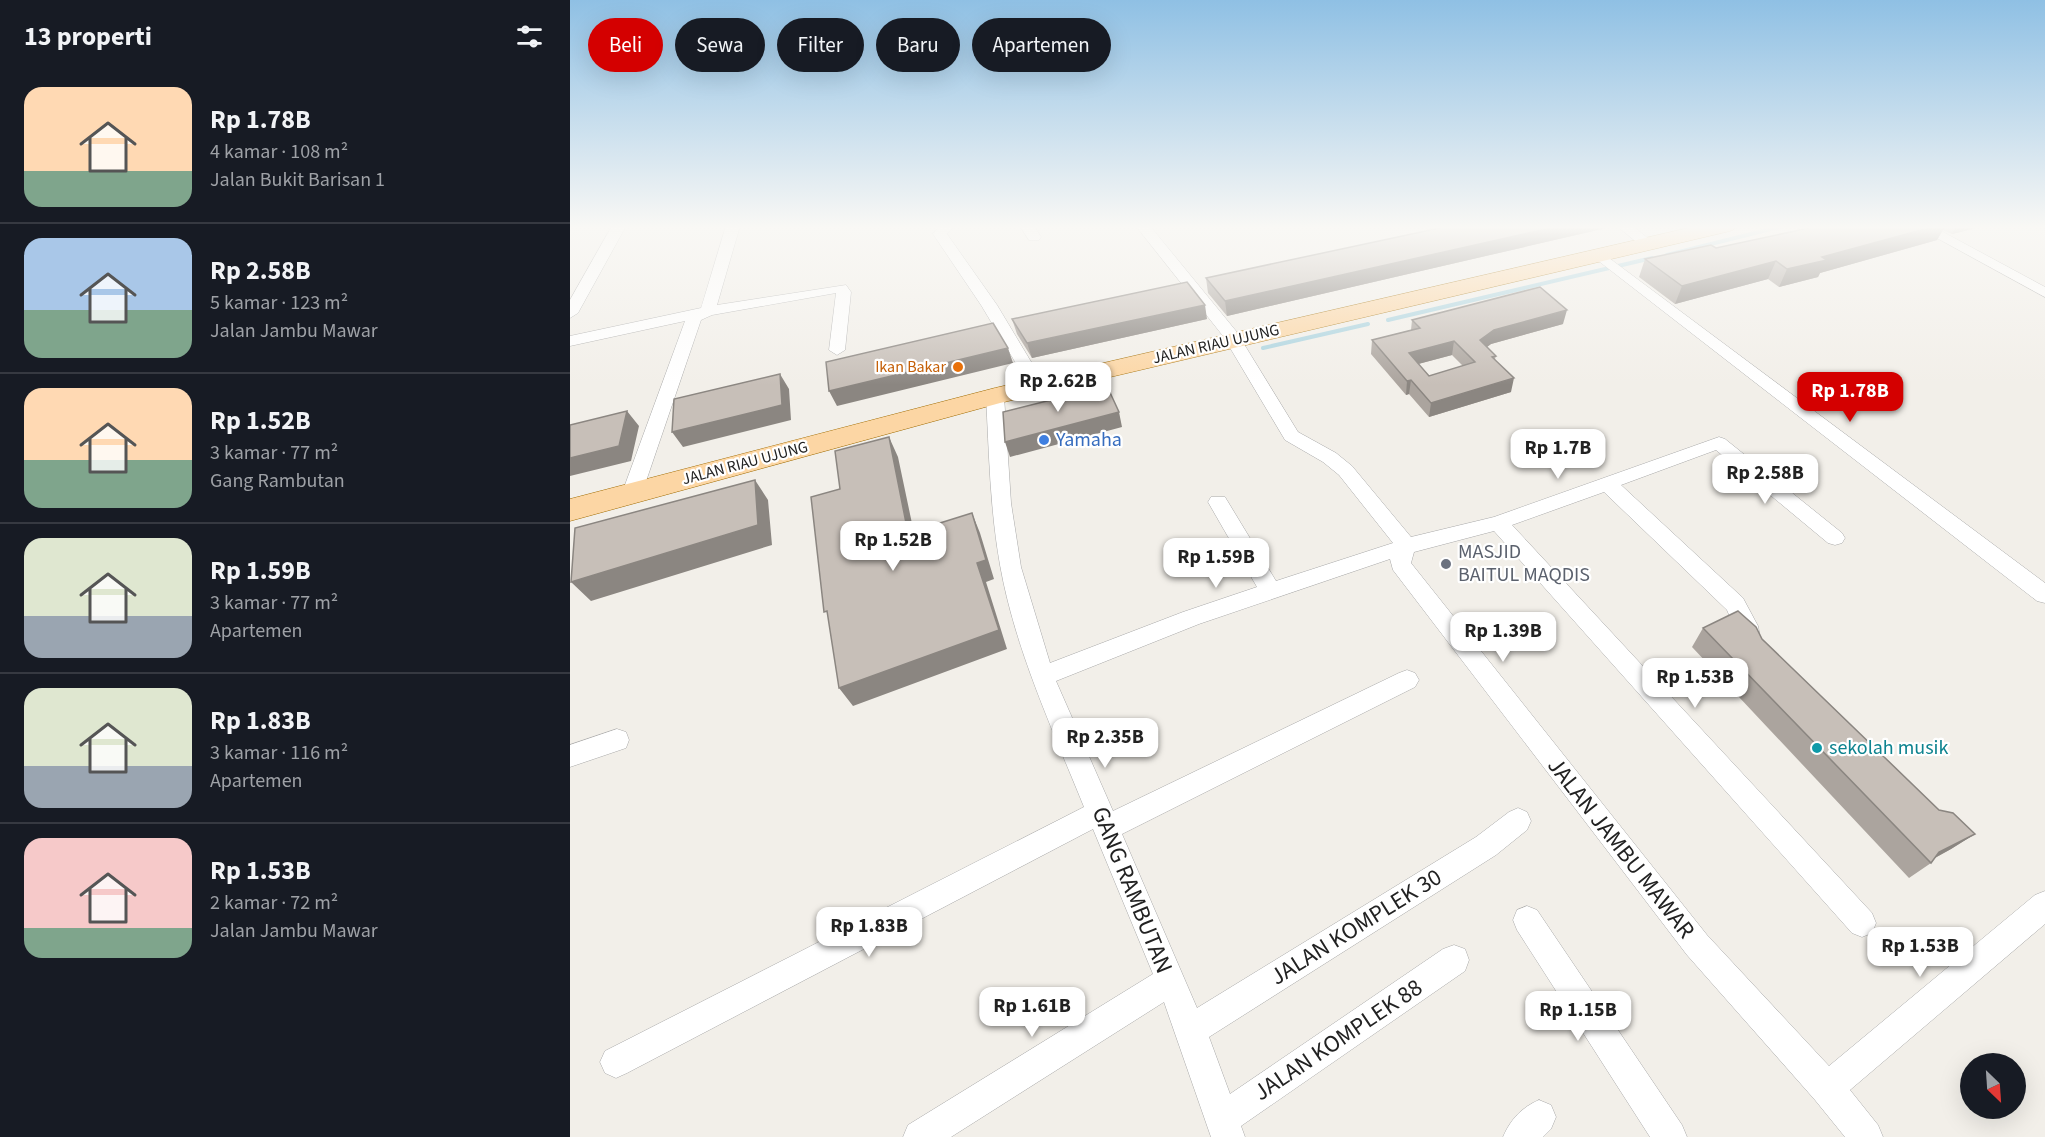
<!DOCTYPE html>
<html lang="id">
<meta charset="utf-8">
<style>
body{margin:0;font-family:"Source Sans 3",sans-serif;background:#20242c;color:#f1f3f6;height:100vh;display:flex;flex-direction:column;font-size:22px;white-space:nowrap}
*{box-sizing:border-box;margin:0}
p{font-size:20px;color:#9ea1a6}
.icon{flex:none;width:33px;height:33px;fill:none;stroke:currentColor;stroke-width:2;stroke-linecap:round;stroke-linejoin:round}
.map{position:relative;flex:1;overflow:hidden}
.details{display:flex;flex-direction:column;background:#171b24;width:570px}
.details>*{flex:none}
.guide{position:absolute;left:18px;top:18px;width:570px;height:54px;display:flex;gap:12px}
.needle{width:39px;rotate:155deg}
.tools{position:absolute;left:1390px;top:1053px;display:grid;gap:12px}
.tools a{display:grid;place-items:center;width:66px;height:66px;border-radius:50%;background:#171b24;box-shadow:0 6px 24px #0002;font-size:30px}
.price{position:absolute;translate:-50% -51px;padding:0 14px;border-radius:12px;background:#fff;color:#222;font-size:20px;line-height:39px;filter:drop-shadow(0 2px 3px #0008)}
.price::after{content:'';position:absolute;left:50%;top:36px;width:18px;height:14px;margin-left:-9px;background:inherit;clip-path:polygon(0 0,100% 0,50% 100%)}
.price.selected{background:#d40000;color:#fff}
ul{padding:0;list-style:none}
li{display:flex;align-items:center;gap:18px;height:150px;padding:0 24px}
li+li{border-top:2px solid #363941}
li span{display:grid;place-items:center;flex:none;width:168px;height:120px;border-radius:18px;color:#555}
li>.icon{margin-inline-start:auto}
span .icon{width:72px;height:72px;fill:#fffc;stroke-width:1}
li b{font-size:26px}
h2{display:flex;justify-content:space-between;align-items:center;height:72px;padding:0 24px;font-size:26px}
.pill{padding:0 21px;border-radius:27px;background:#171b24;box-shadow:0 6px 24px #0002;font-size:21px;line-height:54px}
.pill.selected{background:#d40000;color:#fff}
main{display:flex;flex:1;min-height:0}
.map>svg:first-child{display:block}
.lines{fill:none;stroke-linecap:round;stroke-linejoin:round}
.stream{stroke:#aad3df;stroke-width:4}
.minor-casing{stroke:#a9a9a9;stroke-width:1}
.primary-casing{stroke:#a06b00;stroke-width:1}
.minor{fill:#fff;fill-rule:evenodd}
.primary{fill:#fcd6a4;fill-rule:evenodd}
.wall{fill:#aba49e;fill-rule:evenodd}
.shaded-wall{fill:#8b8681}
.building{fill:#c7bfb8;stroke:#8b8681;stroke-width:1.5;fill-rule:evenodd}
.food-dot{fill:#e8710a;stroke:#fff;stroke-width:2}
.shop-dot{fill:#3f7fe0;stroke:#fff;stroke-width:2}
.worship-dot{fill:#6b7280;stroke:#fff;stroke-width:2}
.culture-dot{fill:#0f9aa8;stroke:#fff;stroke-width:2}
.labels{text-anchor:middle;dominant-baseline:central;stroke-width:4.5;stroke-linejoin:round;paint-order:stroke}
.far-street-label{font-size:16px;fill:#222;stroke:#fff}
.far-food-label{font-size:16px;fill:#c56008;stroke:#fff;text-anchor:end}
.shop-label{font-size:20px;fill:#366cbe;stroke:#fff;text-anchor:start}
.worship-label{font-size:20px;fill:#5b616d;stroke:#fff;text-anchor:start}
.culture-label{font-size:20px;fill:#0d838f;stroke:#fff;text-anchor:start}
.near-street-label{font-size:24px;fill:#222;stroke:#fff}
</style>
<main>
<section class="details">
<h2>13 properti<svg class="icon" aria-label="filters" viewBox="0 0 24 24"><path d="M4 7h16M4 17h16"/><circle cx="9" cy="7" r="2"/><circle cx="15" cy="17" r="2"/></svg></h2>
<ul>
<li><span style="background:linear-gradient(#ffd9b3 70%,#7fa58c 0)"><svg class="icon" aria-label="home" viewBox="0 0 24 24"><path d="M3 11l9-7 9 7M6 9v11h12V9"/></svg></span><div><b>Rp 1.78B</b><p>4 kamar · 108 m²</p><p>Jalan Bukit Barisan 1</p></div></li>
<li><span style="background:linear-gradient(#a9c7e8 60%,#7fa58c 0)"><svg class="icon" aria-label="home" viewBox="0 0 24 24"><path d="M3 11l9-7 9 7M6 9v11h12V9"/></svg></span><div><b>Rp 2.58B</b><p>5 kamar · 123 m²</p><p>Jalan Jambu Mawar</p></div></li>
<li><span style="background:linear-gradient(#ffd9b3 60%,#7fa58c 0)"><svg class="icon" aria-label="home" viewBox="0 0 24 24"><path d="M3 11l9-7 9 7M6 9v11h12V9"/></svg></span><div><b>Rp 1.52B</b><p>3 kamar · 77 m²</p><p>Gang Rambutan</p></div></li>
<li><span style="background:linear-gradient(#dfe7d0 65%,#9aa5b1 0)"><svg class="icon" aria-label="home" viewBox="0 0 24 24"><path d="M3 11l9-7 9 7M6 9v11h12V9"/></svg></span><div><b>Rp 1.59B</b><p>3 kamar · 77 m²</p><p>Apartemen</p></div></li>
<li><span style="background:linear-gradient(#dfe7d0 65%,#9aa5b1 0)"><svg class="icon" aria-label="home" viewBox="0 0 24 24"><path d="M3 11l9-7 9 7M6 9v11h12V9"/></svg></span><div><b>Rp 1.83B</b><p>3 kamar · 116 m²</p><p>Apartemen</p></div></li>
<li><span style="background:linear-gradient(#f6c9c9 75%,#7fa58c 0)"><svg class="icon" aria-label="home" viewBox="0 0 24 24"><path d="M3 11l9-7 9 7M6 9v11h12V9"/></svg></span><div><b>Rp 1.53B</b><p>2 kamar · 72 m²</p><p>Jalan Jambu Mawar</p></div></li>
</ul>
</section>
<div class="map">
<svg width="1475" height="1137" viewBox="0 0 1475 1137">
<rect width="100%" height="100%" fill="#f2efe9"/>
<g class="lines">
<!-- stream -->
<path class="stream" d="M1097 255 1213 226
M818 320 1082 258
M693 348 798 324"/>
<defs>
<path id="minor" d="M42 226H56L8 313 0 318V300Z
M156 226H170L147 305 276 285 281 292 275 350 267 355 259 350 266 293 142 315 131 320 72 493 69 498H55L52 493 115 321 0 346V336L131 308Z
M370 226H385L377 234 427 305 475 385 473 389 467 390 459 385 411 305 363 234Z
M450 226H464L471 237 469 240H459Z
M566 226H580L666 331 728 432 766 453 782 466 841 537 924 517 1149 437 1155 439 1272 533 1275 538 1272 543 1265 545 1258 543 1146 450 1051 485 1173 598 1188 626 1190 637 1187 643 1179 646 1171 643 1157 610 1034 492 942 525 1302 913 1306 923 1302 933 1292 937 1282 933 924 531 844 552 841 563 1137 935 1259 1066 1465 895 1475 891V924L1280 1090 1308 1125 1313 1137H1275L1245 1100 1117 955 823 570 820 559 629 624 486 681 543 811 829 673 837 670 845 673 849 680 845 687 552 834 627 1008 906 837 939 812 948 808 957 812 961 821 957 830 926 855 639 1037 660 1094 873 949 884 945 895 949 899 960 895 971 671 1126 675 1137H641L594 1002 381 1137H333L338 1125 583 974 523 829 57 1073 46 1078 35 1073 30 1062 35 1051 514 807C482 728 445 649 430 565 420 509 419 453 416 396L419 392 425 391 434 396 441 503 451 567 480 663 613 612 687 587 638 502 641 497H655L706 581 823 543 769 475 753 462 715 440 653 336Z
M1047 226H1063L1086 245 1084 248H1074Z
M1345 226H1362L1475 287V297Z
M1031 252 1475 583V603L1467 601 1026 259 1024 256Z
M47 729 56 732 59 740 56 748 0 767V745Z
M957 906 967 910 1112 1125 1117 1137H1080L947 930 943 920 947 910Z
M969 1100 981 1105 986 1117 981 1129 973 1137H933C940 1120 952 1107 969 1100Z"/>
<path id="primary" d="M1127 226H1166L1163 230 1156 232 430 403 0 521V499L425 388Z"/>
</defs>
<!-- minor casing -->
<use href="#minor" class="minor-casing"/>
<!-- primary casing -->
<use href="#primary" class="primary-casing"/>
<!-- minor -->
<use href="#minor" class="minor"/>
<!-- primary -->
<use href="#primary" class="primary"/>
</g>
<!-- wall -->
<path class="wall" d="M879 226H1045L657 316 638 293 636 278Z
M1248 226H1414L1382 234 1373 230 1367 240 1250 273 1248 277 1209 287 1198 279 1105 304 1069 277 1075 259 1146 248Z
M442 319H637L462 358 447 334Z
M842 320 993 324 921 344 917 347 926 356 925 359 941 392 859 417 839 394 836 395 801 354 802 340 841 330ZM882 355 893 366 859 376 848 364Z
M1133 628 1192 639 1369 810 1405 834 1381 849 1365 858 1361 863 1339 878 1122 647Z"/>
<!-- shaded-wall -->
<path class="shaded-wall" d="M990 226H1045L657 316 655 301Z
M1366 226H1375L1367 240 1250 273 1248 277 1209 287 1217 269 1252 257Z
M1387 226H1414L1382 234Z
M1206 261 1198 279 1105 304 1112 286Z
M635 305 637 319 462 358 457 343Z
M997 310 993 324 921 344 907 354 910 340 924 330Z
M884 341 882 355 837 367 839 353Z
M438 348 443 363 267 406 259 391Z
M210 374 219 389 221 420 113 447 102 432Z
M944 378 941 392 859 417 861 403Z
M841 380 839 394 836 395 837 381Z
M57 411 69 426 61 461 0 476V458Z
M549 412 552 427 440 457 435 442Z
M319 437 328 457 348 552 338 533Z
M185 480 198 500 202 545 21 601 1 582Z
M402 513 410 533 424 579 416 582 437 649 283 706 269 688Z
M1405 834 1381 849 1359 861 1369 852Z"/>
<!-- building -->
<path class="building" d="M879 226H990L655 301 636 278Z
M1248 226H1366L1252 257 1257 260 1217 269 1206 261 1112 286 1075 259 1141 245 1146 248Z
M617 282 635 305 457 343 442 319Z
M970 287 997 310 924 330 910 340 926 356 922 357 944 378 861 403 841 380 837 381 802 340 850 328 842 320ZM884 341 905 362 859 376 839 353Z
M423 323 438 348 259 391 256 362Z
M210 374 212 405 102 432 104 399Z
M537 386 549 412 435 442 433 412Z
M57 411 49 446 0 458V425Z
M319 437 338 533 402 513 416 560 407 563 429 630 269 688 257 611 254 612 241 497 270 489 265 451Z
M185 480 188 525 1 582 5 528Z
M1168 611 1186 627 1192 639 1369 810 1383 813 1405 834 1369 852 1361 863 1133 628Z"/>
<!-- sky -->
<linearGradient id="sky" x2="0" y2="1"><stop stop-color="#8fc0e4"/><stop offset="0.59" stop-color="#f9f8f5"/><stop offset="1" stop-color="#f9f8f5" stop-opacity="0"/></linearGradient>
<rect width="1475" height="385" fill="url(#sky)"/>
<!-- markers -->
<circle class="food-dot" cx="388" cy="367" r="6"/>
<circle class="shop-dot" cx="474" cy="440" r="6"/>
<circle class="worship-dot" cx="876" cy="564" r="6"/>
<circle class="culture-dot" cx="1247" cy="748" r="6"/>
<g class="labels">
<!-- far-street labels -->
<g class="far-street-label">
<text transform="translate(646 344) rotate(-13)">JALAN RIAU UJUNG</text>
<text transform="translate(175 463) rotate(-15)">JALAN RIAU UJUNG</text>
</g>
<!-- far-food labels -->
<g class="far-food-label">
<text x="376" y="367">Ikan Bakar</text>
</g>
<!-- shop labels -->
<g class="shop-label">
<text x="486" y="440">Yamaha</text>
</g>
<!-- worship labels -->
<g class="worship-label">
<text x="888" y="552">MASJID<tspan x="888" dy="23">BAITUL MAQDIS</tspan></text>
</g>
<!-- culture labels -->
<g class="culture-label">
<text x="1259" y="748">sekolah musik</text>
</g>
<!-- near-street labels -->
<g class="near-street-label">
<text transform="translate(1051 848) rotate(52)">JALAN JAMBU MAWAR</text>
<text transform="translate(562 890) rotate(68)">GANG RAMBUTAN</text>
<text transform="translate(786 927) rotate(-32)">JALAN KOMPLEK 30</text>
<text transform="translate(768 1040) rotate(-34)">JALAN KOMPLEK 88</text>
</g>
</g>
</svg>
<div class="tools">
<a><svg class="needle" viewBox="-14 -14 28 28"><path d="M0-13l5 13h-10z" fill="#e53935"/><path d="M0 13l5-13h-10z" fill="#9ea1a6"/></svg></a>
</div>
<b class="price" style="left:488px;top:413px">Rp 2.62B</b>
<b class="price selected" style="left:1280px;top:423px">Rp 1.78B</b>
<b class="price" style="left:988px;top:480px">Rp 1.7B</b>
<b class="price" style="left:1195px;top:505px">Rp 2.58B</b>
<b class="price" style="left:323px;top:572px">Rp 1.52B</b>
<b class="price" style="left:646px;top:589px">Rp 1.59B</b>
<b class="price" style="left:933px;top:663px">Rp 1.39B</b>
<b class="price" style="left:1125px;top:709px">Rp 1.53B</b>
<b class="price" style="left:535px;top:769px">Rp 2.35B</b>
<b class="price" style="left:299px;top:958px">Rp 1.83B</b>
<b class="price" style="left:1350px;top:978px">Rp 1.53B</b>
<b class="price" style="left:462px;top:1038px">Rp 1.61B</b>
<b class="price" style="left:1008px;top:1042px">Rp 1.15B</b>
<div class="guide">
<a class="pill selected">Beli</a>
<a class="pill">Sewa</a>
<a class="pill">Filter</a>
<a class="pill">Baru</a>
<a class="pill">Apartemen</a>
</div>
</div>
</main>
